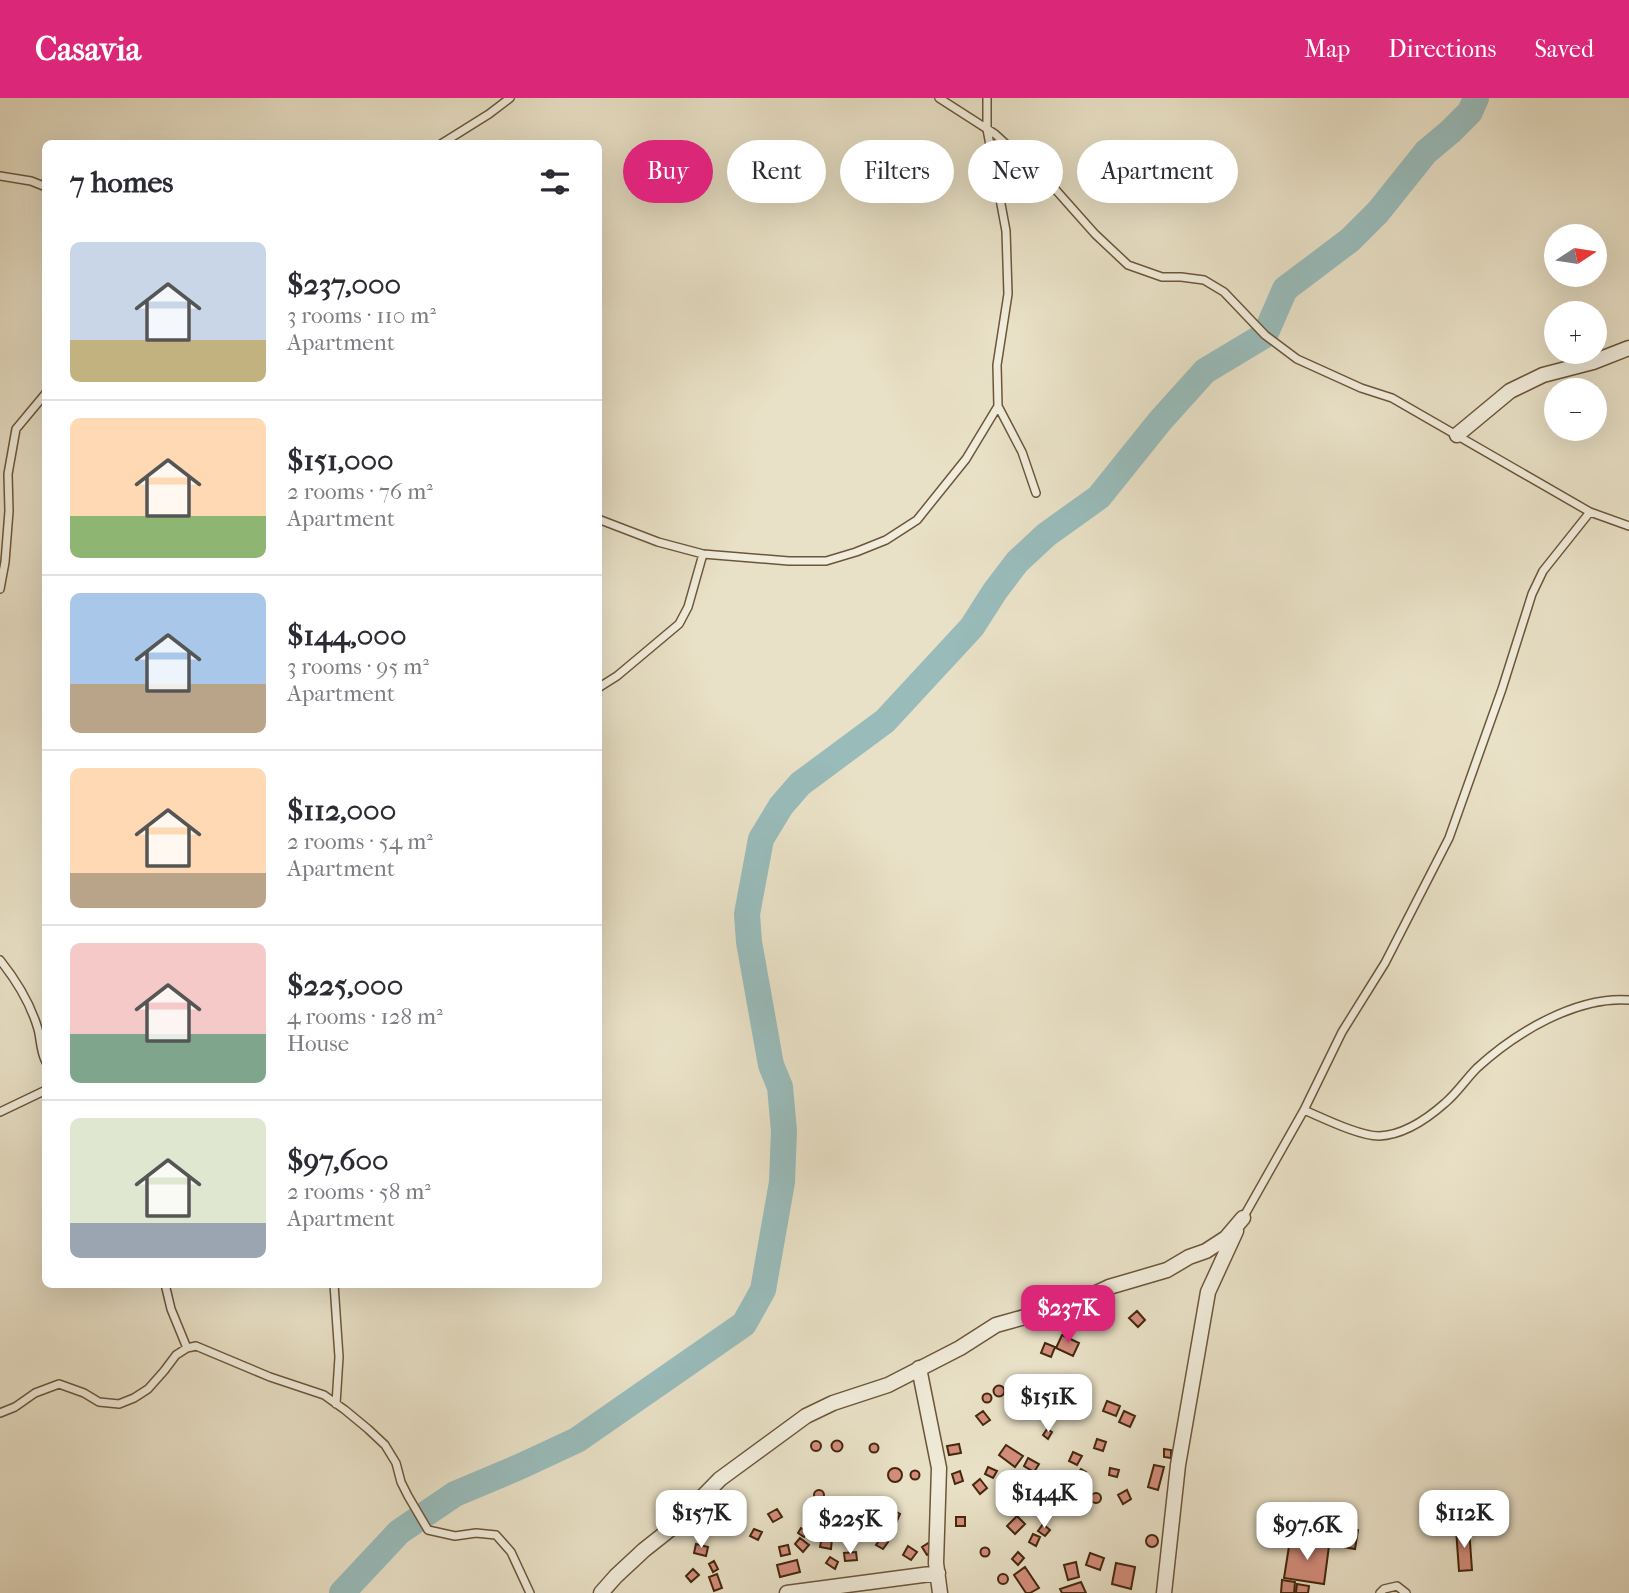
<!DOCTYPE html>
<meta charset="utf-8">
<style>
body{margin:0;font-family:"IM FELL French Canon",serif;background:#f2f2f3;color:#2b2b33;height:100vh;display:flex;flex-direction:column;font-size:26px;white-space:nowrap}
*{box-sizing:border-box;margin:0}
p{font-size:23px;color:#7c7c81}
.icon{flex:none;width:38px;height:38px;fill:none;stroke:currentColor;stroke-width:2;stroke-linecap:round;stroke-linejoin:round}
.map{position:relative;flex:1;overflow:hidden}
.drawer{position:absolute;left:42px;top:42px;width:560px;height:1148px;display:flex;flex-direction:column;background:#fff;border-radius:10px;box-shadow:0 7px 28px #0002}
.drawer>*{flex:none}
.banner{position:absolute;left:623px;top:42px;width:665px;height:63px;display:flex;gap:14px}
.needle{width:46px;rotate:78deg}
.tools{position:absolute;left:1544px;top:126px;display:grid;gap:14px}
.tools a{display:grid;place-items:center;width:63px;height:63px;border-radius:50%;background:#fff;box-shadow:0 7px 28px #0002;font-size:35px}
.price{position:absolute;translate:-50% -60px;padding:0 16px;border-radius:14px;background:#fff;color:#222;font-size:23px;line-height:46px;filter:drop-shadow(0 2px 4px #0008)}
.price::after{content:'';position:absolute;left:50%;top:42px;width:21px;height:16px;margin-left:-10px;background:inherit;clip-path:polygon(0 0,100% 0,50% 100%)}
.price.current{background:#db2777;color:#fff}
ul{padding:0;list-style:none}
li{display:flex;align-items:center;gap:21px;height:175px;padding:0 28px}
li+li{border-top:2px solid #e1e1e2}
li span{display:grid;place-items:center;flex:none;width:196px;height:140px;border-radius:10px;color:#555}
li>.icon{margin-inline-start:auto}
span .icon{width:84px;height:84px;fill:#fffc;stroke-width:1}
li b{font-size:30px}
h2{display:flex;justify-content:space-between;align-items:center;height:84px;padding:0 28px;font-size:30px}
.chip{padding:0 24px;border-radius:32px;background:#fff;box-shadow:0 7px 28px #0002;font-size:24px;line-height:63px}
.chip.current{background:#db2777;color:#fff}
header{display:flex;align-items:center;gap:42px;box-sizing:border-box;height:98px;padding:0 35px;background:#db2777;color:#fff}
header strong{font-size:33px}
nav{display:flex;gap:38px;margin-inline-start:auto;font-size:24px}
.map>svg:first-child{display:block}
.lines{fill:none;stroke-linecap:round;stroke-linejoin:round}
.river{stroke:#99bcbb;stroke-width:26}
.building{fill:#d48d7d;stroke:#43280c;stroke-width:2}
.service-casing{stroke:#6c563b;stroke-width:10}
.minor-casing{stroke:#6c563b;stroke-width:17}
.service{stroke:#f1ecdb;stroke-width:7}
.minor{stroke:#f1ecdb;stroke-width:14}
</style>
<header>
<strong>Casavia</strong>
<nav><a>Map</a><a>Directions</a><a>Saved</a></nav>
</header>
<div class="map">
<svg width="1629" height="1495" viewBox="0 0 1629 1495">
<rect width="100%" height="100%" fill="#e9e1c7"/>
<filter id="stains"><feTurbulence type="fractalNoise" baseFrequency=".00286" numOctaves="4"/><feColorMatrix values="0 0 0 0 .2 0 0 0 0 .09 0 0 0 0 .02 0 0 0 .5 -.17"/></filter>
<radialGradient id="worn" r=".72"><stop offset=".6" stop-color="#630" stop-opacity="0"/><stop offset="1" stop-color="#630" stop-opacity=".3"/></radialGradient>
<g class="lines">
<!-- river -->
<path class="river" d="M342 1495 399 1434 455 1396 519 1369 577 1342 744 1226 763 1192 782 1084 784 1033 780 989 771 967 749 844 747 816 761 741 781 708 800 686 885 623 972 529 995 493 1017 464 1046 437 1099 399 1160 323 1205 273 1265 237 1285 191 1350 142 1378 114 1426 54 1451 33 1470 14 1476 0"/>
</g>
<!-- building -->
<path class="building" d="M1137 1213 1145 1222 1138 1229 1129 1220Z
M1062 1237 1079 1245 1073 1258 1056 1250Z
M1045 1245 1055 1249 1051 1259 1041 1255Z
M993.5 1293a5.5 5.5 0 1 1 11 0a5.5 5.5 0 1 1-11 0Z
M1011 1294 1020 1299 1017 1306 1008 1301Z
M982.5 1300a4.5 4.5 0 1 1 9 0a4.5 4.5 0 1 1-9 0Z
M1074 1298 1090 1304 1086 1315 1070 1309Z
M1107 1303 1120 1308 1116 1318 1103 1313Z
M1058 1309 1065 1313 1060 1321 1054 1317Z
M983 1313 990 1322 983 1327 976 1318Z
M1124 1313 1135 1318 1130 1329 1119 1324Z
M1047 1331 1052 1334 1048 1341 1043 1337Z
M1097 1341 1106 1344 1103 1353 1094 1350Z
M831.5 1348a5.5 5.5 0 1 1 11 0a5.5 5.5 0 1 1-11 0Z
M811 1348a5 5 0 1 1 10 0a5 5 0 1 1-10 0Z
M869.5 1350a4.5 4.5 0 1 1 9 0a4.5 4.5 0 1 1-9 0Z
M959 1346 961 1355 949 1357 947 1348Z
M1006 1347 1023 1358 1015 1369 999 1357Z
M1164 1351 1171 1352V1360L1164 1359Z
M1073 1354 1082 1358 1077 1367 1069 1363Z
M1028 1360 1039 1366 1034 1374 1024 1368Z
M1154 1367 1164 1369 1158 1392 1148 1389Z
M988 1369 997 1373 993 1380 985 1376Z
M1110 1370 1119 1372 1117 1379 1109 1377Z
M888 1377a7 7 0 1 1 14 0a7 7 0 1 1-14 0Z
M1081 1371 1086 1374 1082 1381 1076 1378Z
M910.5 1377a4.5 4.5 0 1 1 9 0a4.5 4.5 0 1 1-9 0Z
M960 1373 963 1383 955 1386 952 1376Z
M1058 1377 1071 1384 1065 1395 1052 1388Z
M980 1381 987 1390 980 1396 973 1387Z
M1013 1382 1028 1387 1025 1396 1010 1391Z
M814 1397a5 5 0 1 1 10 0a5 5 0 1 1-10 0Z
M1127 1392 1131 1401 1123 1406 1118 1397Z
M1091 1400a5 5 0 1 1 10 0a5 5 0 1 1-10 0Z
M777 1411 782 1419 773 1424 768 1416Z
M891 1411 900 1416 896 1425 887 1420Z
M1017 1418 1025 1426 1015 1436 1007 1428Z
M956 1419H965V1428H956Z
M1043 1426 1050 1432 1045 1438 1038 1433Z
M1340 1429 1358 1432 1355 1451 1337 1448Z
M801 1430 808 1434 804 1439 798 1435Z
M1469 1430 1472 1472 1459 1473 1456 1431Z
M754 1431 762 1434 758 1442 750 1438Z
M1033 1436 1040 1439 1036 1448 1029 1444Z
M1146 1443a6 6 0 1 1 12 0a6 6 0 1 1-12 0Z
M822 1439 832 1440 831 1451 820 1449Z
M800 1440 809 1447 803 1454 795 1446Z
M881 1440 888 1444 883 1451 876 1447Z
M1290 1442 1329 1448 1324 1486 1284 1480Z
M930 1444 935 1453 927 1457 922 1449Z
M696 1446 708 1449 706 1458 694 1455Z
M788 1447 790 1456 781 1458 779 1449Z
M908 1448 917 1454 911 1462 903 1457Z
M980.5 1454a4.5 4.5 0 1 1 9 0a4.5 4.5 0 1 1-9 0Z
M856 1454 857 1462 845 1463 844 1455Z
M1018 1454 1024 1460 1018 1467 1012 1461Z
M1090 1455 1104 1460 1100 1472 1086 1467Z
M830 1459 838 1464 835 1471 826 1465Z
M797 1462 800 1474 780 1479 777 1467Z
M714 1463 718 1471 713 1474 709 1466Z
M1076 1464 1079 1479 1068 1482 1064 1467Z
M1116 1465 1135 1469 1131 1491 1112 1486Z
M1025 1469 1039 1490 1030 1495H1026L1014 1477Z
M693 1471 699 1477 691 1484 686 1478Z
M717 1476 722 1490 714 1493 709 1479Z
M998 1481a5 5 0 1 1 10 0a5 5 0 1 1-10 0Z
M1282 1482 1295 1484 1294 1495H1281Z
M1081 1484 1086 1495H1062L1060 1491Z
M1297 1486 1309 1488 1308 1495H1296Z"/>
<g class="lines">
<defs>
<path id="service" d="M939 0 995 36 1055 91 1095 136 1128 167 1162 179H1181L1204 182 1224 194 1265 237 1297 261 1361 290 1392 300 1590 414 1629 428
M987 0V31L1006 133 1008 196 997 267 998 308 1022 354 1036 395
M441 46 489 16 510 0
M0 78 31 83 46 89
M598 421 658 444 703 456 789 463H826L856 454 886 442 917 422 966 361 998 308
M0 491 5 464 9 413 8 376 16 331 46 295
M598 590 617 578 679 526 688 509 703 456
M0 862C16 882 31 907 38 931 41 942 40 953 46 964
M1304 1012C1323 1020 1359 1038 1379 1038 1404 1037 1427 1021 1445 1005 1457 995 1466 981 1477 970 1515 935 1576 898 1629 902
M0 1014 46 992
M1243 1120 1304 1012 1342 934 1385 865 1449 740 1502 591 1532 496 1543 473 1590 414
M165 1186 171 1211 187 1250
M334 1186 339 1259 336 1306
M0 1315 15 1309 35 1295 59 1286 84 1295 99 1304 119 1306 134 1300 148 1291 164 1273 176 1257 187 1250 196 1248 270 1279 324 1297 345 1312 368 1331 385 1347 396 1365 401 1384 408 1398 428 1432 455 1438 476 1435 496 1437 511 1454 530 1495
M1380 1495 1384 1491 1397 1488 1406 1495"/>
<path id="minor" d="M1457 337 1510 293 1543 277 1593 264 1629 250
M919 1270 939 1370 936 1465 940 1495
M601 1495 616 1478 644 1452 673 1429 720 1381 806 1318 833 1305 888 1287 960 1250 996 1227 1075 1205 1109 1189 1167 1172 1189 1159 1206 1153 1226 1140 1243 1120
M787 1495 938 1475
M1164 1495 1178 1367 1208 1194 1236 1133"/>
</defs>
<!-- service casing -->
<use href="#service" class="service-casing"/>
<!-- minor casing -->
<use href="#minor" class="minor-casing"/>
<!-- service -->
<use href="#service" class="service"/>
<!-- minor -->
<use href="#minor" class="minor"/>
</g>
<rect width="100%" height="100%" filter="url(#stains)"/>
<rect width="100%" height="100%" fill="url(#worn)"/>
</svg>
<div class="tools">
<a><svg class="needle" viewBox="-14 -14 28 28"><path d="M0-13l5 13h-10z" fill="#e53935"/><path d="M0 13l5-13h-10z" fill="#7c7c81"/></svg></a>
<a>+</a>
<a>−</a>
</div>
<b class="price current" style="left:1068px;top:1247px">$237K</b>
<b class="price" style="left:1048px;top:1336px">$151K</b>
<b class="price" style="left:1044px;top:1432px">$144K</b>
<b class="price" style="left:701px;top:1452px">$157K</b>
<b class="price" style="left:1464px;top:1452px">$112K</b>
<b class="price" style="left:850px;top:1458px">$225K</b>
<b class="price" style="left:1307px;top:1464px">$97.6K</b>
<div class="banner">
<a class="chip current">Buy</a>
<a class="chip">Rent</a>
<a class="chip">Filters</a>
<a class="chip">New</a>
<a class="chip">Apartment</a>
</div>
<section class="drawer">
<h2>7 homes<svg class="icon" aria-label="filters" viewBox="0 0 24 24"><path d="M4 7h16M4 17h16"/><circle cx="9" cy="7" r="2"/><circle cx="15" cy="17" r="2"/></svg></h2>
<ul>
<li><span style="background:linear-gradient(#c9d6e8 70%,#c2b280 0)"><svg class="icon" aria-label="home" viewBox="0 0 24 24"><path d="M3 11l9-7 9 7M6 9v11h12V9"/></svg></span><div><b>$237,000</b><p>3 rooms · 110 m²</p><p>Apartment</p></div></li>
<li><span style="background:linear-gradient(#ffd9b3 70%,#8fb573 0)"><svg class="icon" aria-label="home" viewBox="0 0 24 24"><path d="M3 11l9-7 9 7M6 9v11h12V9"/></svg></span><div><b>$151,000</b><p>2 rooms · 76 m²</p><p>Apartment</p></div></li>
<li><span style="background:linear-gradient(#a9c7e8 65%,#b9a48a 0)"><svg class="icon" aria-label="home" viewBox="0 0 24 24"><path d="M3 11l9-7 9 7M6 9v11h12V9"/></svg></span><div><b>$144,000</b><p>3 rooms · 95 m²</p><p>Apartment</p></div></li>
<li><span style="background:linear-gradient(#ffd9b3 75%,#b9a48a 0)"><svg class="icon" aria-label="home" viewBox="0 0 24 24"><path d="M3 11l9-7 9 7M6 9v11h12V9"/></svg></span><div><b>$112,000</b><p>2 rooms · 54 m²</p><p>Apartment</p></div></li>
<li><span style="background:linear-gradient(#f6c9c9 65%,#7fa58c 0)"><svg class="icon" aria-label="home" viewBox="0 0 24 24"><path d="M3 11l9-7 9 7M6 9v11h12V9"/></svg></span><div><b>$225,000</b><p>4 rooms · 128 m²</p><p>House</p></div></li>
<li><span style="background:linear-gradient(#dfe7d0 75%,#9aa5b1 0)"><svg class="icon" aria-label="home" viewBox="0 0 24 24"><path d="M3 11l9-7 9 7M6 9v11h12V9"/></svg></span><div><b>$97,600</b><p>2 rooms · 58 m²</p><p>Apartment</p></div></li>
</ul>
</section>
</div>
